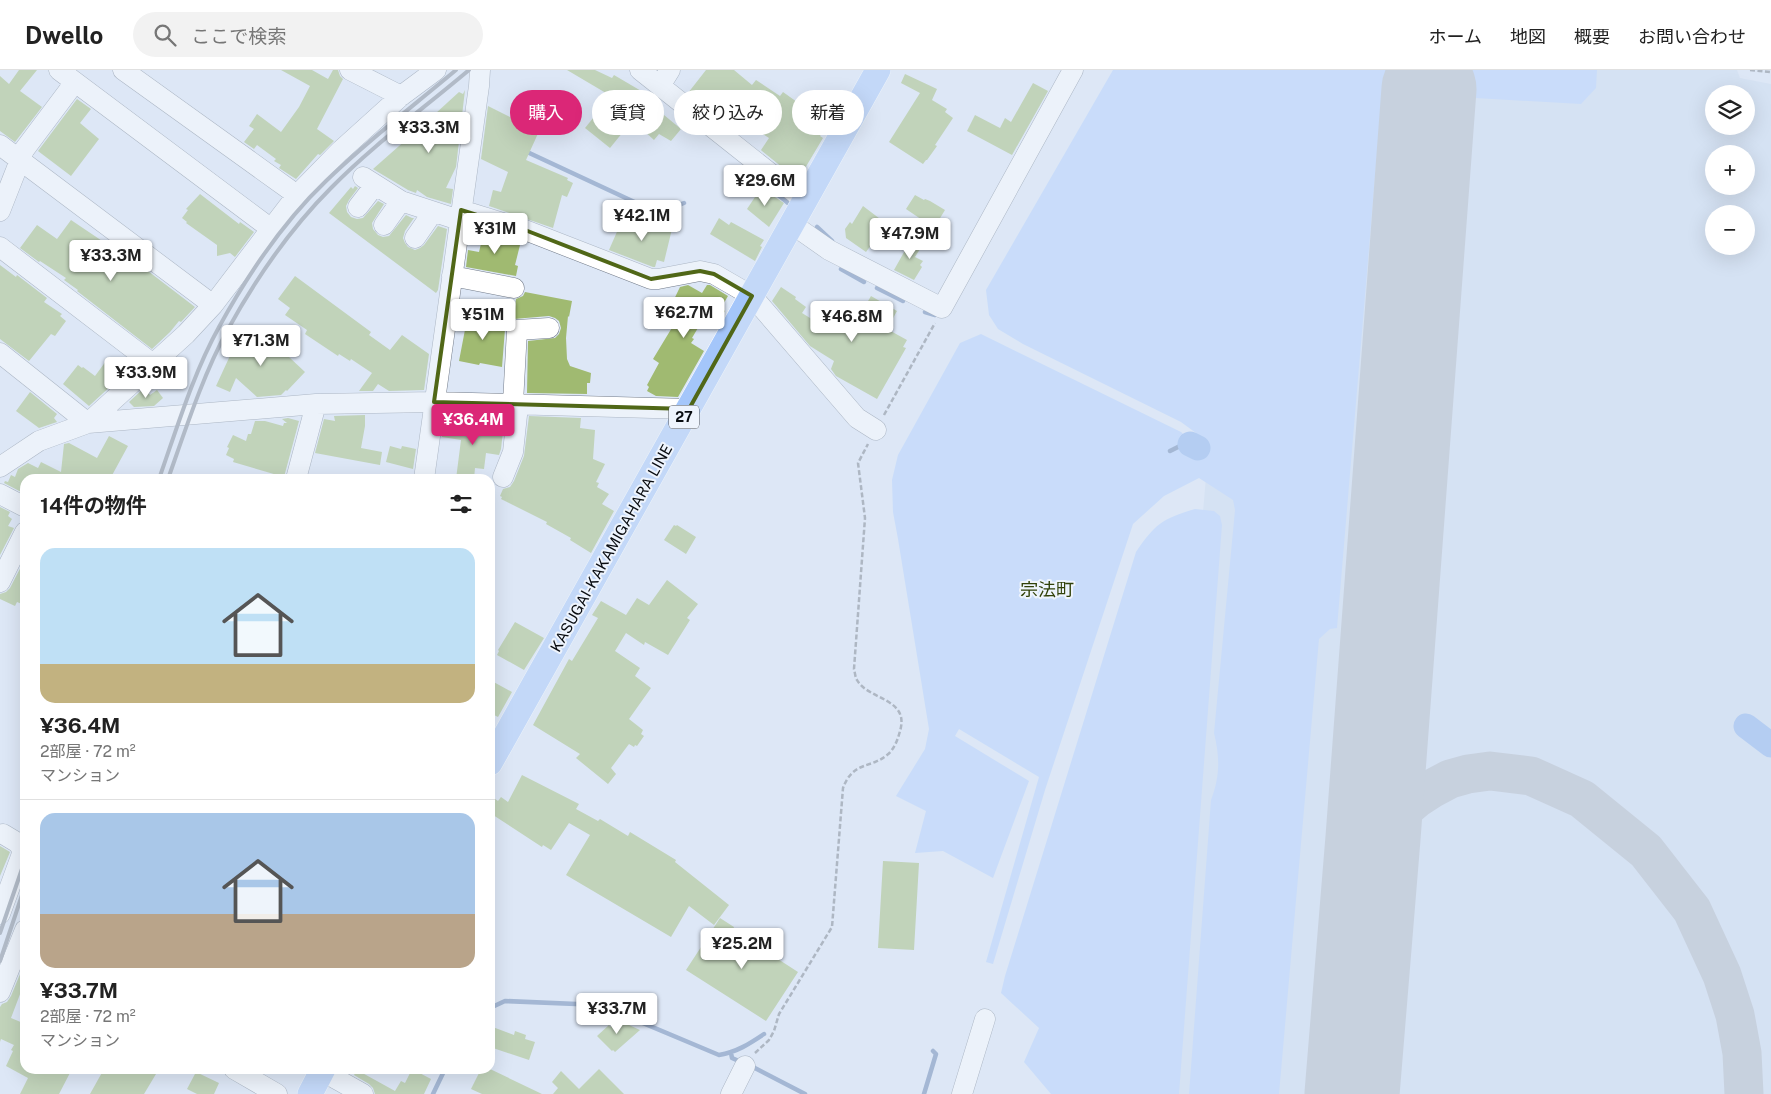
<!DOCTYPE html>
<html lang="ja">
<meta charset="utf-8">
<style>
body{margin:0;font-family:"Public Sans","Noto Sans JP",sans-serif;background:#f2f2f2;color:#222;height:100vh;display:flex;flex-direction:column;font-size:19px;white-space:nowrap}
*{box-sizing:border-box;margin:0}
p{font-size:16px;color:#767676}
.icon{flex:none;width:28px;height:28px;fill:none;stroke:currentColor;stroke-width:2;stroke-linecap:round;stroke-linejoin:round}
.map{position:relative;flex:1;overflow:hidden}
.side{position:absolute;left:20px;top:404px;width:475px;height:600px;display:flex;flex-direction:column;background:#fff;border-radius:15px;box-shadow:0 5px 20px #0002}
.side>*{flex:none}
.top-card{position:absolute;left:510px;top:20px;width:475px;height:45px;display:flex;gap:10px}
.fabs{position:absolute;left:1705px;top:15px;display:grid;gap:10px}
.fabs a{display:grid;place-items:center;width:50px;height:50px;border-radius:50%;background:#fff;box-shadow:0 5px 20px #0002;font-size:25px}
.price{position:absolute;translate:-50% -42px;padding:0 11px;border-radius:5px;background:#fff;color:#222;font-size:16px;line-height:32px;filter:drop-shadow(0 1px 2px #0008)}
.price::after{content:'';position:absolute;left:50%;top:30px;width:15px;height:11px;margin-left:-8px;background:inherit;clip-path:polygon(0 0,100% 0,50% 100%)}
.price.selected{background:#db2777;color:#fff}
ul{padding:0;list-style:none}
li{display:grid;align-content:center;gap:10px;height:265px;padding:0 20px}
li+li{border-top:1px solid #e0e0e0}
li span{display:grid;place-items:center;height:155px;border-radius:15px;color:#555}
li>.icon{margin-inline-start:auto}
span .icon{width:90px;height:90px;fill:#fffc;stroke-width:1}
li b{font-size:21px}
h2{display:flex;justify-content:space-between;align-items:center;height:60px;padding:0 20px;font-size:21px}
.pill{padding:0 18px;border-radius:22px;background:#fff;box-shadow:0 5px 20px #0002;font-size:18px;line-height:45px}
.pill.selected{background:#db2777;color:#fff}
header{display:flex;align-items:center;gap:30px;box-sizing:border-box;height:70px;padding:0 25px;background:#fff;border-bottom:1px solid #e0e0e0}
header strong{font-size:24px}
nav{display:flex;gap:28px;margin-inline-start:auto;font-size:18px}
.search{width:350px;height:45px;background:#f2f2f2;display:flex;align-items:center;gap:12px;box-sizing:border-box;padding:0 18px;border-radius:28px;color:#767676;font-size:19px}
.map>svg:first-child{display:block}
.built{fill:#cddbef;fill-rule:evenodd}
.green{fill:#b1cffe}
.lines{fill:none;stroke-linecap:round;stroke-linejoin:round}
.stream{stroke:#5f7dab;stroke-width:4.5}
.river{stroke:#84aeed;stroke-width:25}
.taxiway{stroke:#adb6c2;stroke-width:39}
.runway{stroke:#adb6c2;stroke-width:95}
.building{fill:#a0ba71}
.minor-casing{stroke:#727b89;stroke-width:21}
.major-casing{stroke:#fff;stroke-width:26}
.path{stroke:#767c86;stroke-width:2.5;stroke-dasharray:5 2.5;stroke-linecap:butt}
.minor{stroke:#fff;stroke-width:20}
.major{stroke:#a4c6fa;stroke-width:25}
.rail{stroke:#7d848e;stroke-width:4}
.marked{fill:none;stroke:#506717;stroke-width:4;stroke-linejoin:round}
.labels{text-anchor:middle;dominant-baseline:central;stroke-width:4;stroke-linejoin:round;paint-order:stroke}
.shield{fill:#eef4fd;stroke:#4e5258;stroke-width:1}
.shield-label{font-size:14px;font-weight:bold;fill:#090c11}
.street-label{font-size:15px;fill:#090c11;stroke:#eef4fd}
.quarter-label{font-size:18px;fill:#314109;stroke:#eef4fd}
</style>
<header>
<strong>Dwello</strong>
<div class="search"><svg class="icon" aria-label="search" viewBox="0 0 24 24"><circle cx="10" cy="10" r="6"/><path d="M15 15l6 6"/></svg>ここで検索</div>
<nav><a>ホーム</a><a>地図</a><a>概要</a><a>お問い合わせ</a></nav>
</header>
<div class="map">
<svg width="1771" height="1024" viewBox="0 0 1771 1024">
<rect width="100%" height="100%" fill="#dde7f6"/>
<!-- built -->
<path class="built" d="M1241 0H1737L1740 8 1771 14V1024H1153ZM1714 24H1746V56H1714ZM1714 84H1746V116H1714ZM1714 144H1746V176H1714Z"/>
<!-- green -->
<path class="green" d="M1113 0H1597L1596 18 1581 34 1475 28V22L1383 12 1337 558 1330 559 1319 569 1279 1024H1189L1211 730C1220 707 1220 687 1214 663L1235 440 1233 430 1199 408 1164 426 1133 454 1045 720 993 894 986 892 1039 707 959 659 955 666 1029 711 993 808 943 781 915 783 926 741 896 726 925 679 929 659 898 469 893 442 892 410 898 385 960 273 981 264 1181 362 1190 370 1196 363 1181 352 1023 274 998 259 989 245 986 220Z
M1195 439 1214 441 1220 446 1222 455 1179 1024H1051L1024 992 1039 958 1001 923 1005 906 1136 482C1155 454 1162 449 1195 439Z"/>
<g class="lines">
<!-- stream -->
<path class="stream" d="M525 81 658 143 684 133
M776 123 788 133
M817 157 832 171
M841 199 864 212
M877 218 903 231
M925 242 935 245
M1183 367 1190 374
M1170 381 1180 376 1190 374
M490 938 505 931 600 935 719 985C737 982 749 974 764 964
M731 983 732 988 741 992
M751 996 805 1024
M433 1024 445 999
M924 1024 936 984 933 981"/>
<!-- river -->
<path class="river" d="M1190 374 1198 378
M1746 656 1771 675"/>
<!-- taxiway -->
<path class="taxiway" d="M1373 768 1385 755 1416 729 1433 718 1450 709 1468 704 1490 701 1531 706 1582 729 1646 781 1692 840 1722 905 1735 945 1742 983 1744 1024"/>
<!-- runway -->
<path class="runway" d="M1352 1024 1373 768 1429 19"/>
</g>
<!-- building -->
<path class="building" d="M19 0H37L20 21 42 37 15 72 0 61V6L9 14Z
M281 0H312L328 9 333 0H338L340 6 343 9 317 59 334 71 320 85 318 84 296 109 279 98 281 95 274 91 276 89 257 75 254 79 244 72 254 59 249 56 257 44 281 62 299 37 310 16Z
M567 0H595L612 8 614 5 648 25 638 42Z
M706 0H734L752 15 756 10 780 26 783 22 797 32 795 45 819 59 817 61 822 63 820 66 823 68 798 110 762 81 761 80 769 68 724 39 718 46 688 23Z
M905 4 937 19 932 30 947 39 945 42 953 48 935 75 937 76 927 90H926L923 94 889 72 920 23 901 13Z
M1033 13 1048 21 1012 85 967 61 975 45 1000 58 1005 48 1011 52Z
M465 20 456 97 446 118 453 119 451 134 427 127 417 120 416 123 408 120 373 99 416 61 422 52 424 54 459 22 463 24Z
M77 29 91 39 80 53 99 69 71 106 38 81Z
M534 29 550 37 526 90 568 108 567 110 573 113 567 127 562 125 553 158 489 136 493 120 501 122 508 102 481 89 488 36 522 53Z
M598 42 623 62 610 78 585 58Z
M664 45 681 59 671 71 659 64 654 70 643 60 649 52 655 56Z
M355 116 358 118 349 130 346 136 347 142 351 147 357 149 363 148 378 131 384 134 372 153 373 159 378 165 383 167 389 166 406 145 412 148H414L405 161 403 168 405 173 408 177 415 180 420 178 424 175 438 156 447 159 438 220 436 223 329 143 351 117 353 119Z
M761 118 784 133 769 157 747 139Z
M200 124 239 154 240 152 254 162 235 187 230 183 217 186V175L186 153 187 152 182 148 188 140 186 139Z
M915 125 924 130 925 129 930 131 945 140 934 158 906 139Z
M863 136 892 158 883 171 877 167 866 182 846 168 845 159 850 152 852 154Z
M623 148 672 159 664 192 657 190 655 197H653L609 180Z
M719 148 729 155 731 152 764 170 760 176 762 177 755 191 710 164Z
M71 150 126 187 127 185 195 237 181 252 179 251 170 262 152 279 77 221 78 220 64 210 66 208 40 191 39 192 20 178 37 155 57 169Z
M917 159V173L922 176 915 187 923 191 920 195 922 197 914 210 894 200Z
M484 161 521 171 515 195 518 196 516 206 466 197 468 180 479 182Z
M0 195 16 207 17 205 47 228 44 232 62 244 60 246 66 251 55 266 51 264 29 291 0 269Z
M295 206 371 262 369 265 390 280 402 265 429 284 424 320 389 321 378 314 373 321H359L372 303 351 289 350 291 339 284 338 286 305 264 307 260 285 245 290 238 278 229Z
M688 215 702 223 707 215H710L728 226 721 238 725 241 718 253 707 246H705L692 268 694 269 691 273 704 281 678 327 656 326 647 321 649 317 647 315 659 293 653 289 673 256 663 252 680 217Z
M781 217 796 227 795 229 806 237 802 243 834 263 843 250 853 257 871 226 897 241 887 259 907 270 903 277 906 278 877 329 836 306 831 299 834 291 810 276 772 231Z
M525 222 572 231 569 247 568 246 566 268 567 289 570 296 591 303 590 313H587V324L527 323 528 271 555 268 559 264 561 258 559 251 555 248 549 246 514 249 516 229 523 226Z
M468 244 508 252 505 259 502 297 480 293 479 295 459 291Z
M257 258 275 274 278 272 291 284 289 287 305 302 287 321 286 320 281 325 257 327 236 308 230 322 216 316 234 277 237 280Z
M109 287 126 299 124 302 125 303 89 336 63 314 78 295 82 298 83 297 95 306Z
M144 318 150 325 157 320 163 328 154 336 134 337 129 332Z
M30 322 57 344 54 348 57 352 39 358 16 341Z
M365 345V356L361 378 382 382 380 395 315 383 324 349 335 351 334 346Z
M529 346 581 348 580 358 595 360 593 389 605 394 596 412 599 413 597 417 609 424 602 434 614 441 591 483 570 470 571 468 546 454 547 452 501 429 502 427 500 426 503 419 510 417 514 411 524 386Z
M288 348 299 351 284 407 233 392 234 389 226 385 229 378 227 377 233 365 246 371 248 364H251L255 351H265L283 356 284 353H287L282 349Z
M444 350 475 353 476 357 503 361 501 379 499 385 486 383 484 399 475 398 474 409H456L461 370 442 367Z
M109 366 128 376 110 409H25V424L4 413 5 411 8 412 11 405 15 407 18 399 28 393 38 398 41 392 61 402 64 374 69 373 97 388Z
M390 376 401 379 402 376 416 379 413 399 386 392Z
M0 437 10 442 8 446 12 449 8 456 14 458 0 485Z
M674 455 676 456 677 455 696 467 686 484 664 470Z
M25 489V527L22 534 17 532 15 536 0 529V524L6 522 10 518Z
M667 510 698 534 687 548 690 550 668 585 645 572 644 575 626 563 615 581 640 598 635 606 651 618 629 649 643 660 641 664 644 666 637 676 635 675 634 677 629 674 611 698 616 704 608 714 576 688 580 684 533 655 569 589 572 591 598 548 592 545 601 531 626 545 637 528 649 535Z
M515 552 544 568 524 600 497 585 499 581 498 580Z
M490 610 512 622 498 647 490 643Z
M522 705 579 734 576 739 598 751 600 749 628 766 630 762 676 790 675 792 729 835 714 855 689 836 671 867 566 805 590 765 569 753 551 780 543 775 542 777 490 743V725L498 731 501 727 508 732Z
M0 776 10 782 0 806Z
M883 791 919 793 914 880 878 878Z
M720 848 734 857 733 860 798 902 766 951 686 900Z
M25 892V911L11 948 23 953 25 949V999H72L59 1024H20L28 1008 6 996 13 981 11 980 14 975 1 969 0 972V937L2 934 7 932 11 926Z
M618 950 640 960 615 982 613 980 612 981 597 966 609 955 610 957Z
M490 956 514 965 515 961 526 965 525 969 535 972 529 990 490 977Z
M104 999H159L144 1024H90Z
M412 999 431 1009 424 1024H375L373 1018 369 1014 354 1005 357 1000 395 1021 401 1011 405 1013Z
M481 999H490L542 1024H482L471 1019Z
M599 999 624 1024H553L558 1018 552 1012 561 1001 579 1019Z
M196 1002 219 1013 214 1024H197L187 1019Z"/>
<g class="lines">
<defs>
<path id="minor" d="M59 0 270 158
M123 0 297 125
M350 0 401 26
M640 0 804 130
M660 16 670 0
M0 75 213 235
M363 107 401 131 459 150
M358 137 375 115
M461 140 525 160 651 209H658L700 201 714 204 752 226 857 348 876 360
M0 141 24 80 75 12
M792 154 829 180 942 238 1073 0
M384 155 401 131
M415 168 433 142
M0 177 153 294
M452 206 514 218
M0 283 88 353 316 334 434 332 689 339
M0 397 39 371 88 353 186 264 213 235 297 125 339 82 401 26 436 0
M503 407 513 382 517 345 513 333 517 260 549 258
M296 409 316 334
M424 409 479 16 480 0
M0 424 25 437
M0 512 25 462
M0 844 23 781 18 773 3 764
M0 922 25 860
M234 999 277 1024
M322 1001 363 1024
M731 1024 745 996
M962 1024 985 949"/>
<path id="major" d="M490 693 878 0
M310 1024 323 999"/>
</defs>
<!-- minor casing -->
<use href="#minor" class="minor-casing"/>
<!-- major casing -->
<use href="#major" class="major-casing"/>
<!-- path -->
<path class="path" d="M1750 0 1771 2
M884 345 935 253
M755 983 769 970 774 961 779 944 832 857 843 718C853 691 870 699 887 685 894 680 898 669 900 661 910 628 868 630 857 610 855 607 855 602 854 599L865 448 858 393 868 374"/>
<!-- minor -->
<use href="#minor" class="minor"/>
<!-- major -->
<use href="#major" class="major"/>
<!-- rail -->
<path class="rail" d="M159 409C177 358 193 304 219 257 247 206 284 151 326 111 367 71 412 37 456 0
M168 409C185 361 203 305 227 261 255 210 290 159 331 118 373 75 423 39 469 0
M0 863 25 790
M0 891 25 816"/>
</g>
<!-- marked area -->
<path d="M0 0H1771V1024H0ZM461 140 525 160 651 209 700 201 714 204 752 226 689 339 434 332Z" fill="#dde7f6" fill-opacity=".55" fill-rule="evenodd"/>
<path class="marked" d="M461 140 525 160 651 209 700 201 714 204 752 226 689 339 434 332Z"/>
<g class="labels">
<!-- shield labels -->
<rect class="shield" x="669" y="335.5" width="30" height="23" rx="4"/>
<g class="shield-label">
<text x="684" y="347">27</text>
</g>
<!-- street labels -->
<g class="street-label">
<text transform="translate(611 478) rotate(-61)">KASUGAI-KAKAMIGAHARA LINE</text>
</g>
<!-- quarter labels -->
<g class="quarter-label">
<text x="1047" y="519">宗法町</text>
</g>
</g>
</svg>
<div class="fabs">
<a><svg class="icon" aria-label="layers" viewBox="0 0 24 24"><path d="M12 4l9 5-9 5-9-5zM3 14l9 5 9-5"/></svg></a>
<a>+</a>
<a>−</a>
</div>
<b class="price" style="left:429px;top:84px">¥33.3M</b>
<b class="price" style="left:765px;top:137px">¥29.6M</b>
<b class="price" style="left:642px;top:172px">¥42.1M</b>
<b class="price" style="left:495px;top:185px">¥31M</b>
<b class="price" style="left:910px;top:190px">¥47.9M</b>
<b class="price" style="left:111px;top:212px">¥33.3M</b>
<b class="price" style="left:684px;top:269px">¥62.7M</b>
<b class="price" style="left:483px;top:271px">¥51M</b>
<b class="price" style="left:852px;top:273px">¥46.8M</b>
<b class="price" style="left:261px;top:297px">¥71.3M</b>
<b class="price" style="left:146px;top:329px">¥33.9M</b>
<b class="price selected" style="left:473px;top:376px">¥36.4M</b>
<b class="price" style="left:742px;top:900px">¥25.2M</b>
<b class="price" style="left:617px;top:965px">¥33.7M</b>
<div class="top-card">
<a class="pill selected">購入</a>
<a class="pill">賃貸</a>
<a class="pill">絞り込み</a>
<a class="pill">新着</a>
</div>
<section class="side">
<h2>14件の物件<svg class="icon" aria-label="filters" viewBox="0 0 24 24"><path d="M4 7h16M4 17h16"/><circle cx="9" cy="7" r="2"/><circle cx="15" cy="17" r="2"/></svg></h2>
<ul>
<li><span style="background:linear-gradient(#bfe0f5 75%,#c2b280 0)"><svg class="icon" aria-label="home" viewBox="0 0 24 24"><path d="M3 11l9-7 9 7M6 9v11h12V9"/></svg></span><div><b>¥36.4M</b><p>2部屋 · 72 m²</p><p>マンション</p></div></li>
<li><span style="background:linear-gradient(#a9c7e8 65%,#b9a48a 0)"><svg class="icon" aria-label="home" viewBox="0 0 24 24"><path d="M3 11l9-7 9 7M6 9v11h12V9"/></svg></span><div><b>¥33.7M</b><p>2部屋 · 72 m²</p><p>マンション</p></div></li>
</ul>
</section>
</div>
